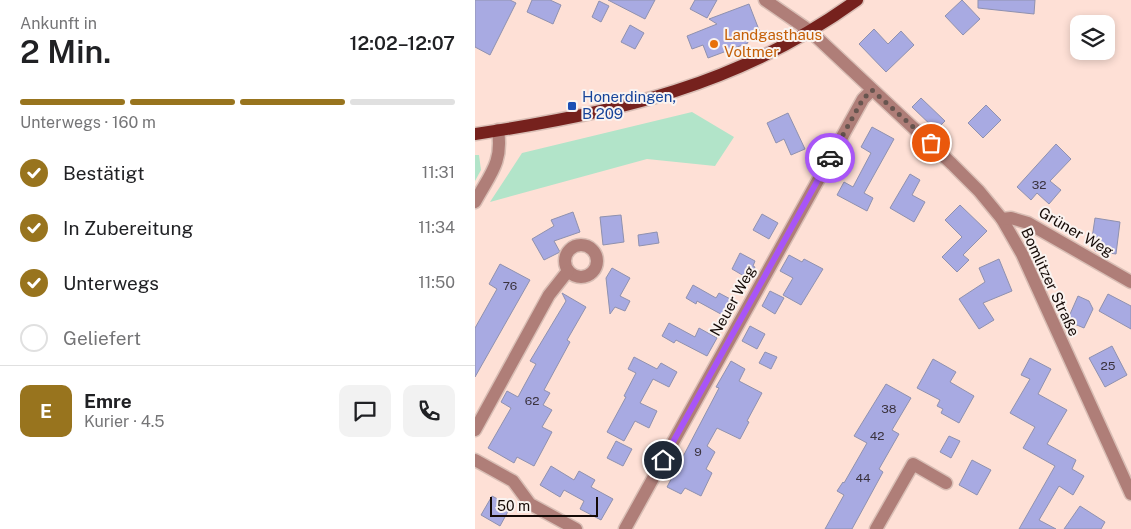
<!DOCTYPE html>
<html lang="de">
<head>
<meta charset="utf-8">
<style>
	body { margin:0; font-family:"Public Sans",sans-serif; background:#f2f2f2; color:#202124; height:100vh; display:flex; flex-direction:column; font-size:19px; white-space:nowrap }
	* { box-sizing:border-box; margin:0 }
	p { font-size:16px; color:#757577 }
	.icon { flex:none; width:28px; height:28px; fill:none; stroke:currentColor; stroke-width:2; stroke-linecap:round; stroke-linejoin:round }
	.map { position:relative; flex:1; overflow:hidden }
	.sheet { display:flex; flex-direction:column; background:#fff; width:475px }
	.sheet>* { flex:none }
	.tools { position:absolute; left:595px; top:15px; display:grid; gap:10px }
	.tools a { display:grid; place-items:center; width:45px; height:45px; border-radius:10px; background:#fff; box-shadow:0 2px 8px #0003; font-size:25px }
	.scale { position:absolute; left:15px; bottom:12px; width:108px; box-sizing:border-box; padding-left:5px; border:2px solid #150a06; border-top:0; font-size:14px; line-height:18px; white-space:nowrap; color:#150a06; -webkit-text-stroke:4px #faf3f0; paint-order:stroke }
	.pin { position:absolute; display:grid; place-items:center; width:42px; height:42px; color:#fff; margin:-21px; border:2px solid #fff; border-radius:50%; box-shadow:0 1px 5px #0007 }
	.courier { position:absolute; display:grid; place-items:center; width:50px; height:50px; margin:-25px; border:4px solid #a855f7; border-radius:50%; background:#fff; color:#222; box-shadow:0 1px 6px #0007 }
	.overview em { font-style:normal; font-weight:600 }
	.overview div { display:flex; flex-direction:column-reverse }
	.overview { display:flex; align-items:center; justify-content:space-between; height:85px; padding:0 20px }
	h1 { font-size:32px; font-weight:600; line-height:38px }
	.bar { display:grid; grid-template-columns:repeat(4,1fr); gap:8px 5px; align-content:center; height:60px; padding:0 20px }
	.bar i { height:6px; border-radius:4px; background:#e0e0e0 }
	.bar .selected { background:#98741e }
	.bar p { grid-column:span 4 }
	.line { display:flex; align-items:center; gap:12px; padding:0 20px; border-top:1px solid #e0e0e0 }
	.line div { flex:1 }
	.round { display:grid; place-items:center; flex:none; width:52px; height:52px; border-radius:10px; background:#f2f2f2 }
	ol { padding:0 20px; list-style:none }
	li { display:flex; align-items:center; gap:15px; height:55px }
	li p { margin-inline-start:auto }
	li .icon { padding:5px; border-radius:50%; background:#98741e; color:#fff; stroke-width:4 }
	li:last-child { color:#757577 }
	li i { width:28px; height:28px; border:2px solid #e0e0e0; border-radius:50% }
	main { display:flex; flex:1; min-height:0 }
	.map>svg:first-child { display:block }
	.green { fill:#b2e4c9 }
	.building { fill:#a8aae2; stroke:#8f91af }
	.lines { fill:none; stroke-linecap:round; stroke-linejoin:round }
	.minor-casing { stroke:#d9beb5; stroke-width:15 }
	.major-casing { stroke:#d9beb5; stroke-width:15 }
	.minor { stroke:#af7e78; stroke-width:12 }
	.major { stroke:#76211d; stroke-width:12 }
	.done { stroke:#67554f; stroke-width:5; stroke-dasharray:0 9 }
	.route { stroke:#a855f7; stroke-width:6 }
	.food-dot { fill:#e8710a; stroke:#faf3f0; stroke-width:2 }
	.transit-dot { fill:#1a4fb4; stroke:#faf3f0; stroke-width:2 }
	.labels { text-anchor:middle; stroke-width:4; stroke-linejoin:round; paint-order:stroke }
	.number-label { font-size:12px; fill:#3a323d }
	.food-label { font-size:15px; fill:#c56008; stroke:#faf3f0; text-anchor:start }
	.transit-label { font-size:15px; fill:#164399; stroke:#faf3f0; text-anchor:start }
	.street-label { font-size:15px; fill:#150a06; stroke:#faf3f0 }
</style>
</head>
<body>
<main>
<section class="sheet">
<div class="overview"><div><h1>2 Min.</h1><p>Ankunft in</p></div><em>12:02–12:07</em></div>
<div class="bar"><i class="selected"></i><i class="selected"></i><i class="selected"></i><i></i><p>Unterwegs · 160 m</p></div>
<ol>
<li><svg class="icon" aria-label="check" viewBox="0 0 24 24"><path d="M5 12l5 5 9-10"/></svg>Bestätigt<p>11:31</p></li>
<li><svg class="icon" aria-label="check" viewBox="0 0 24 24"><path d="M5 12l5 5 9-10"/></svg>In Zubereitung<p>11:34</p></li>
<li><svg class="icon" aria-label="check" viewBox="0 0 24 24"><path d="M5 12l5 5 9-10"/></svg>Unterwegs<p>11:50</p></li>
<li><i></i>Geliefert</li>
</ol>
<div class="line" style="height:90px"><b class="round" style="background:#98741e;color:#fff">E</b><div><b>Emre</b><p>Kurier · 4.5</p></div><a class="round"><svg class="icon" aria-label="chat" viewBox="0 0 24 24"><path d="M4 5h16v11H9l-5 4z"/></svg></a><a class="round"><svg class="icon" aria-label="phone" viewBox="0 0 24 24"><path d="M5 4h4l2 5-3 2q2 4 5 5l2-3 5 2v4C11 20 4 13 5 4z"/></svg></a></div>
</section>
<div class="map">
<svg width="656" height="529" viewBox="0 0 656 529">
	<rect width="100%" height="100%" fill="#fee0d6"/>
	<g class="green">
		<path d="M217,112L259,137L240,166L172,159L15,202L47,153Z"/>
		<path d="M0,155H4L6,170L0,181Z"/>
	</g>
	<g class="building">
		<path d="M0,0H35L41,3L15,55L0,47Z"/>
		<path d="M57,0H75L86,5L78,24L52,12Z"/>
		<path d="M133,0H180L170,19Z"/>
		<path d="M220,0H242L232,18L215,9Z"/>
		<path d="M487,0L505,19L488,35L470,16Z"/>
		<path d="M503,0H560L559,14L503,8Z"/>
		<path d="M124,1L134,6L126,22L117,17Z"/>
		<path d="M274,4L286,35L272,40L273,43L233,58L228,45L217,49L212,36L242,24L234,19Z"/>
		<path d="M155,25L169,33L160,49L146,42Z"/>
		<path d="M399,29L413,44L426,31L439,45L411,72L384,44Z"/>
		<path d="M446,98L470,121L461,130L437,107Z"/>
		<path d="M511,105L526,120L508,138L493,123Z"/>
		<path d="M313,113L330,149L316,155L309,139L301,143L292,123Z"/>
		<path d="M397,127L419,139L389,193L398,198L392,211L362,195L369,182L378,187L396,153L386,147Z"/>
		<path d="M581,144L596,159L575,181L586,190L574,204L562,193L556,200L542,187Z"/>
		<path d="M435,174L445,180L437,195L450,202L439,222L415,208Z"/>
		<path d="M485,205L512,231L488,255L494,260L482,272L467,257L487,237L470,220Z"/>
		<path d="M98,212L105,232L79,241L85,252L69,260L57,239L79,226L76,220Z"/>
		<path d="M287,214L303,223L294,239L278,230Z"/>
		<path d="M146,215L149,242L128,245L125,217Z"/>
		<path d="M620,218L645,222L641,254L620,251L621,245H616Z"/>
		<path d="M182,232L184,243L164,246L163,235Z"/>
		<path d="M265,253L280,261L278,266L280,267L274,279L257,269Z"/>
		<path d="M314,255L327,262L329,259L348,269L326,305L308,295L318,278L305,271Z"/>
		<path d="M524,259L537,291L508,303L519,320L504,329L484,299L510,282L504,268Z"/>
		<path d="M25,264L55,280L0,377V328L22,289L14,284Z"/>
		<path d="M137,268L155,278L145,296L155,301L150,311L140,307L135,314L131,278Z"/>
		<path d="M218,285L241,298L244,293L259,301L256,306L259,308L253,318L222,301L221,304L211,298Z"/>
		<path d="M295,291L309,298L300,314L287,306Z"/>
		<path d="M87,293L111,307L92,340L95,342L69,390L75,393L68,405L77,410L67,427L77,432L59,466L42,457L39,463L13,448L36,408L26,402L32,391L43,397L50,384L61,364L55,361L91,301Z"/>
		<path d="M633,294L656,306V329L624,311Z"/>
		<path d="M603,296L614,301L618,309L609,328L592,321Z"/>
		<path d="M194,323L220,337L224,328L242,338L232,356L201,340L199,343L187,336Z"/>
		<path d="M275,326L290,334L282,349L267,341Z"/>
		<path d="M637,346L652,375L630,387L614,358Z"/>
		<path d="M290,352L302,357L296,369L284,363Z"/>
		<path d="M159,357L182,369L186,363L202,372L194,387L178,379L165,403L182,411L174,428L160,421L149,441L132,432L151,397L149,396L161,373L153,369Z"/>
		<path d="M555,358L576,369L563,394L592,410L572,444L601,460L597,469L609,476L598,495L584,486L564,520L581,529H544L580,466L548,448L560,427L535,413L555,379L546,375Z"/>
		<path d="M458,359L481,372L475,382L499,396L484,423L466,413L468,409L462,406L465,400L442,388Z"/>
		<path d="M256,361L270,369L264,381L287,393L272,421L274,422L265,439L242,428L232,446L240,452L231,469L237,473L226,496L210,488L206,494L192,487L244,388L241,387Z"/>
		<path d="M411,384L436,398L417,430L424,434L404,469L408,472L377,529H350L369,495L362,491L368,482L369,483L392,443L379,436Z"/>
		<path d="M474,436L485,441L476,458L465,452Z"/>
		<path d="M141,441L157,449L148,466L132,458Z"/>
		<path d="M497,460L516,470L502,495L484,485Z"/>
		<path d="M76,466L99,480L104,471L120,480L116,487L138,499L126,520L105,509L109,501L89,490L85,497L65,485Z"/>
		<path d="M17,496L36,506L25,526L6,515Z"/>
		<path d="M605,506L630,522L626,529H589Z"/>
	</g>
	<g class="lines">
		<g class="minor-casing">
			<g id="minor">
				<path d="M290,0L335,31L477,164L504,191L527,219L547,254L656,494"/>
				<path d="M0,202C15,174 28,163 23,130"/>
				<path d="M527,219L536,218L553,223L656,282"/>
				<circle cx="106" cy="261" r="16"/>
				<path d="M0,430L74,295L93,271"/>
				<path d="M0,460L38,481L55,504L101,529"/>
				<path d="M150,529L388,99L397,90"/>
				<path d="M401,529L438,464L471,483"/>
			</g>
		</g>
		<g class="major-casing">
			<path id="major" d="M0,134C141,113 265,85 382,0"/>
		</g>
		<use href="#minor" class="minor"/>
		<use href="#major" class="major"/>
	</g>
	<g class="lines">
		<path class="done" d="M355,158L388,99L397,90L456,143"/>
		<path class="route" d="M188,460L355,158"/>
	</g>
	<circle class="food-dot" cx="239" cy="44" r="5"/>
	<rect class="transit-dot" x="92" y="101" width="10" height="10" rx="2.5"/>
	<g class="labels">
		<g class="number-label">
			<text x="564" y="189">32</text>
			<text x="35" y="290">76</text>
			<text x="633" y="370">25</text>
			<text x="57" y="405">62</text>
			<text x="414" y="413">38</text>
			<text x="402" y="440">42</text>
			<text x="223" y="456">9</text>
			<text x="388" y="482">44</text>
		</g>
		<g class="food-label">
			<text x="249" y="40">Landgasthaus<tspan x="249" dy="17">Voltmer</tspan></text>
		</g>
		<g class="transit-label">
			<text x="107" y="102">Honerdingen,<tspan x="107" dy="17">B 209</tspan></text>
		</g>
		<g class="street-label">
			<text transform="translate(601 232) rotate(30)" y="5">Grüner Weg</text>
			<text transform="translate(575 282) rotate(65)" y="5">Bomlitzer Straße</text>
			<text transform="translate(258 301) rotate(-61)" y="5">Neuer Weg</text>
		</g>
	</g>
</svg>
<div class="tools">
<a><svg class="icon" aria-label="layers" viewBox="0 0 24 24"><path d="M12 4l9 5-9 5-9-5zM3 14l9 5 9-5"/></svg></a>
</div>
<div class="scale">50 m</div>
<div class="pin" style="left:456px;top:143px;background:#ea580c"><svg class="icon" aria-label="bag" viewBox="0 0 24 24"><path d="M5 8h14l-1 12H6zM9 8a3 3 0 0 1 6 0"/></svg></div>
<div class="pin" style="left:188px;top:460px;background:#1f2937"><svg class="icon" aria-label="home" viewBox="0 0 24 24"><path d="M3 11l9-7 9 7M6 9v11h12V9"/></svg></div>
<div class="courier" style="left:355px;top:158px"><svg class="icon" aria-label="car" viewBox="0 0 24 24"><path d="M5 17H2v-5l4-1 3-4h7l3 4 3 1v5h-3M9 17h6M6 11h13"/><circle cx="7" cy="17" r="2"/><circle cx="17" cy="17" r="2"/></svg></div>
</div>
</main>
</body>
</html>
